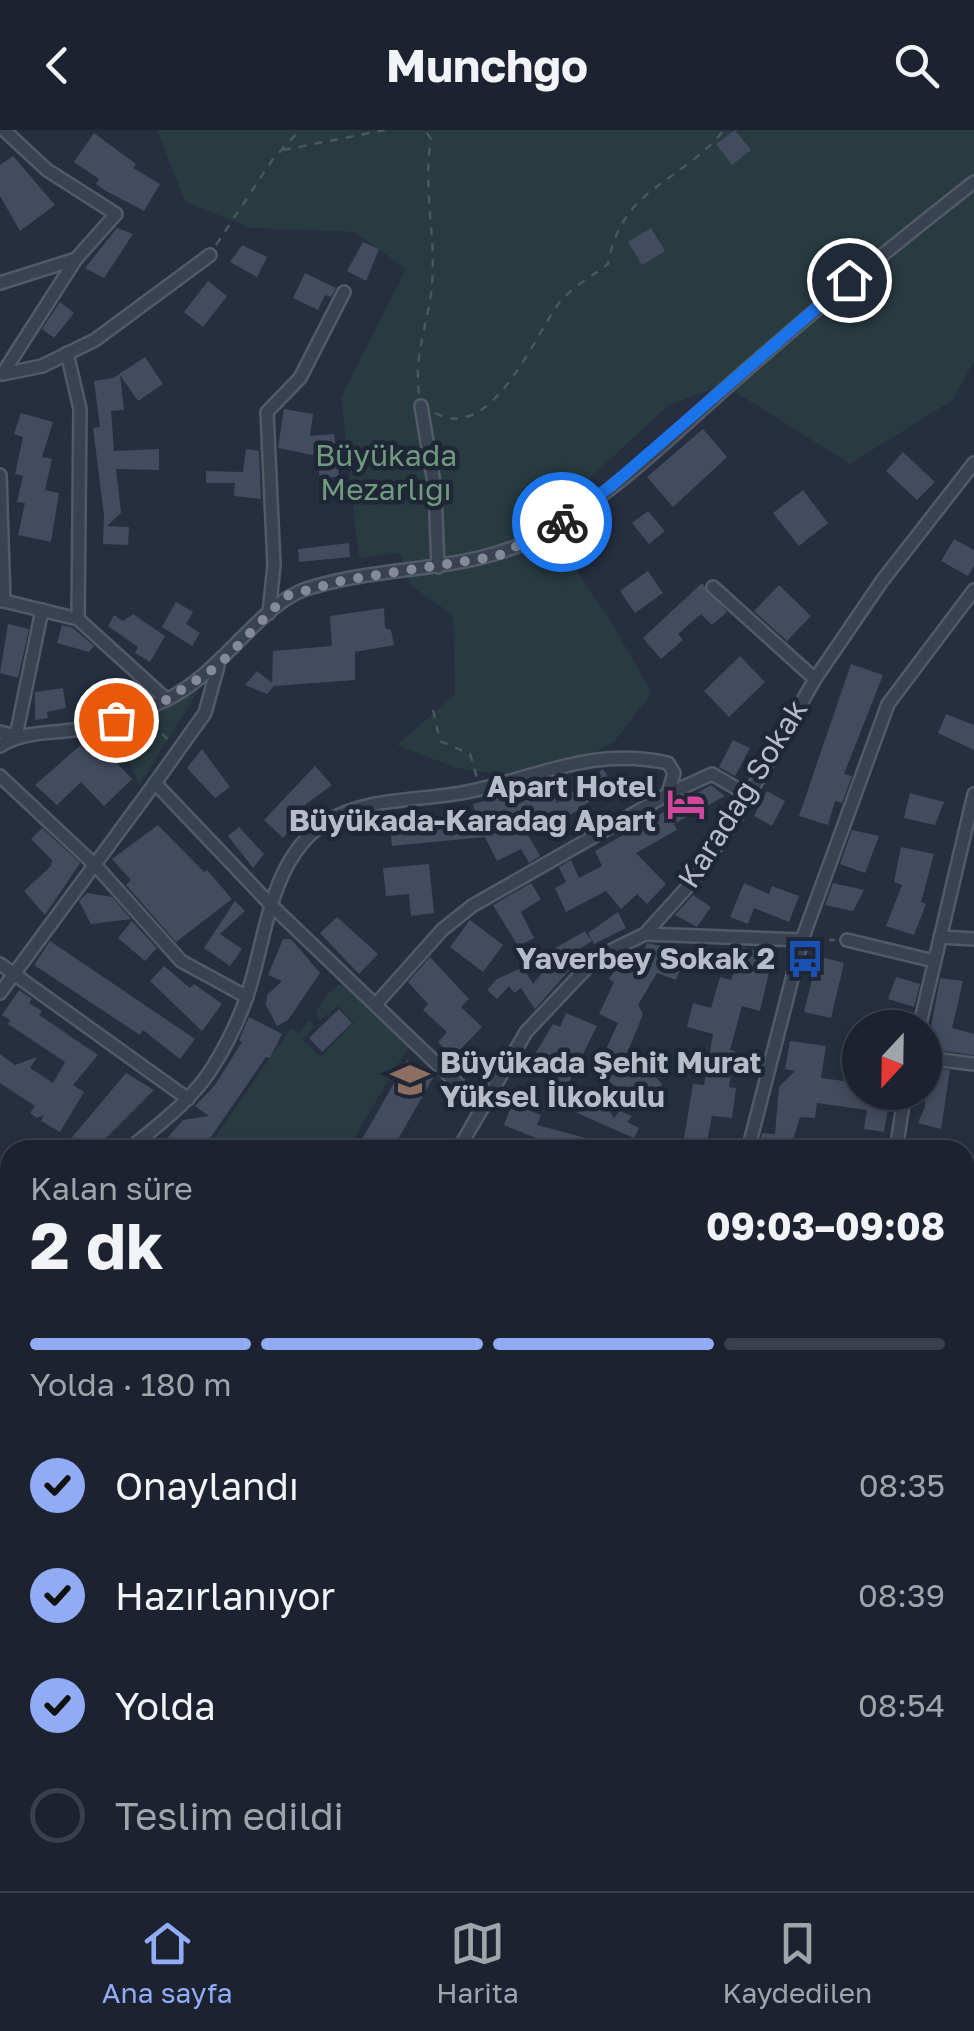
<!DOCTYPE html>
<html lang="tr">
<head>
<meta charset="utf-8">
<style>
	body { margin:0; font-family:"Golos Text",sans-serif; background:#252a38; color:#f1f3f6; height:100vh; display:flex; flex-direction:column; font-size:38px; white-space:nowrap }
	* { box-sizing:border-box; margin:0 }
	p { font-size:32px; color:#a0a4ab }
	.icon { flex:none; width:55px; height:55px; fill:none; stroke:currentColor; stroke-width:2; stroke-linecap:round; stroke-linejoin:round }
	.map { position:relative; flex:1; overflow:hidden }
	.panel { position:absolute; left:0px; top:1010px; width:975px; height:752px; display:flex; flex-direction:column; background:#1c2230; border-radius:30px 30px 0 0; box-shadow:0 5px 15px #0003,0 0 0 2px #3a3f4c }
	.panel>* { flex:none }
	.needle { width:65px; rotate:202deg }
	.buttons { position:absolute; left:842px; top:880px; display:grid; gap:20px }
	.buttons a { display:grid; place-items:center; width:100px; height:100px; border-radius:50%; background:#1c2230; box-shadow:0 5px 15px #0003,0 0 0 2px #3a3f4c; font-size:50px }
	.pin { position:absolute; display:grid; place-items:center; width:85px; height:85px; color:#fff; margin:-42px; border:5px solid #fff; border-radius:50%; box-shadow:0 2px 10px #0007 }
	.courier { position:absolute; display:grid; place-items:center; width:100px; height:100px; margin:-50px; border:8px solid #1a73e8; border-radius:50%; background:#fff; color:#222; box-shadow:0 2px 12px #0007 }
	.overview em { font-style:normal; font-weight:700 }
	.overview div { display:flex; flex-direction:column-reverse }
	.overview { display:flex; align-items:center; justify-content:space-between; height:170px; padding:0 30px }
	h1 { font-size:65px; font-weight:700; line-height:75px }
	.bar { display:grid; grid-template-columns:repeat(4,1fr); gap:15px 10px; align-content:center; height:120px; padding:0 30px }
	.bar i { height:12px; border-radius:8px; background:#3a3f4c }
	.bar .current { background:#91acf5 }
	.bar p { grid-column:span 4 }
	ol { padding:0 30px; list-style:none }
	li { display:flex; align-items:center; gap:30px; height:110px }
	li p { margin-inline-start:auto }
	li .icon { padding:10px; border-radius:50%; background:#91acf5; color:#111; stroke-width:4 }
	li:last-child { color:#a0a4ab }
	li i { width:55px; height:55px; border:5px solid #3a3f4c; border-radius:50% }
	header { display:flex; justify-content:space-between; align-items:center; height:130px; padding:0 30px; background:#1c2230; font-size:45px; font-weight:700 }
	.menu { display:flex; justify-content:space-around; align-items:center; height:140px; border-top:2px solid #3a3f4c; background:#1c2230; font-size:28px; color:#a0a4ab }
	.menu a { display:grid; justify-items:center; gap:5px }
	.menu .current { color:#91acf5 }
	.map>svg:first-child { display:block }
	.green { fill:#283b41 }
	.building { fill:#434c5f }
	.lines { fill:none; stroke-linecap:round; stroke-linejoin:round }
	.minor-casing { stroke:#525967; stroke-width:16 }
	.tertiary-casing { stroke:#525967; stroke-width:20 }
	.path { stroke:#47585e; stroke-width:2.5; stroke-dasharray:8 8; stroke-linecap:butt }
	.minor { stroke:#3a4150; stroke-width:11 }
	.tertiary { stroke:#3a4150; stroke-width:15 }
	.done { stroke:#848a9a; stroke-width:10; stroke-dasharray:0 18 }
	.route { stroke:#1a73e8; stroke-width:12 }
	.labels { text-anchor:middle; stroke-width:9; stroke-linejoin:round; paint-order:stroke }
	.park-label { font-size:30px; fill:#6f9a7e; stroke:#1f2635 }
	.poi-label { font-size:30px; font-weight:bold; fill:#b7bcca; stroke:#1f2635; text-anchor:end }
	.street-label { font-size:30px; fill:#b7bcca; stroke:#1f2635 }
</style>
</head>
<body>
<header><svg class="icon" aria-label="back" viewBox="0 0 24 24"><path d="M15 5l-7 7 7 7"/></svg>Munchgo<svg class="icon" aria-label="search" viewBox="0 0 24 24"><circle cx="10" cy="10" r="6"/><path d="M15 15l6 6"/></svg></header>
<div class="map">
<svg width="974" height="1761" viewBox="0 0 974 1761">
	<rect width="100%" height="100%" fill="#262e40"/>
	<g class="green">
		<path d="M157,0H974V231L953,270L850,334L724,255L669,275L592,346L555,409L612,493L652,563L614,612L542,651L456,638L397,615L455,564L453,485L410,455L400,423L359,428L341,267L406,139L354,102L251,98L185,72Z"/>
		<path d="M199,560L139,655L116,602Z"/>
		<path d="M343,852L410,914L347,1020H206L291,898L299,904L309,890L314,896L302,910L321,927L354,893L338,876L320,890L315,883L327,864Z"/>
	</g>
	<g class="building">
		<path d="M735,0L751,20L732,35L716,14Z"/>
		<path d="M94,3L136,34L133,38L160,54L144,81L106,61L96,54L99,49L74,32Z"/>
		<path d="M13,26L55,75L20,101L0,66V35Z"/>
		<path d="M117,98L133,104L104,148L85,138Z"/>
		<path d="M651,98L665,121L642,135L628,112Z"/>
		<path d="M363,112L379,119L366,151L347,141Z"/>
		<path d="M242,115L267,127L257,147L230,132Z"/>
		<path d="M305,143L336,158L331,167L325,165L318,180L293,168Z"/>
		<path d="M208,151L227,166L203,197L184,182Z"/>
		<path d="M60,172L74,183L54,208L42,199Z"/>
		<path d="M145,227L163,254L138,271L120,245L124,280L111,281L114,321L159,319V340L116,339L121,383L107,396L129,397L128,415L103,414L104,385L93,298L100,297L94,251L113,248Z"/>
		<path d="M284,279L313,284L310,306L334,304L339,346L320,349L317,326L278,318Z"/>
		<path d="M21,283L53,292L42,327L52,329L45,360L59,363L51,412L18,405L25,373L17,372L23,346L15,344L23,307L14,304Z"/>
		<path d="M703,299L727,327L673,377L647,347Z"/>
		<path d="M246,319L259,321L261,369L234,366L235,353H206V341L243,342Z"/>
		<path d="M903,322L935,352L917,370L886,341Z"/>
		<path d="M803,360L828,393L799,416L773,383Z"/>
		<path d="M648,381L665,401L649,414L632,393Z"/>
		<path d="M954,409L974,420V436L968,446L941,431Z"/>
		<path d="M349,413L350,427L299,432L298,419Z"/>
		<path d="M648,441L663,463L635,483L620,461Z"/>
		<path d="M702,453L727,482L712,495L701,484L678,504L683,510L661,529L643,508Z"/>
		<path d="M779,455L811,486L787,511L754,481Z"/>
		<path d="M176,472L193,482L186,494L200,503L192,516L162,497Z"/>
		<path d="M384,478L385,498L391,500L394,515L355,522V550L274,556L267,564L245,555L257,541L272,553L273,521L332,516L330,486Z"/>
		<path d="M133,484L165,506L150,532L135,523L138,517L108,496L114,485L123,491Z"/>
		<path d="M8,494L29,499L18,548L0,543Z"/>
		<path d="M62,495L73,498L94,516L89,522L57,513Z"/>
		<path d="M740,526L765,552L729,587L704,561Z"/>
		<path d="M851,534L883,545L844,644L852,646L842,673L835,671L828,695L799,686Z"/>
		<path d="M63,558L66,578L47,582L48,588L35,590V562Z"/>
		<path d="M946,584L974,595V620L938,603Z"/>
		<path d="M91,606L132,649L104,676L81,652L57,675L35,655Z"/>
		<path d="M733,610L750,618L735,646L719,637Z"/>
		<path d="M202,619L230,657L215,668L187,638Z"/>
		<path d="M315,636L332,655L298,680L304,686L283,708L264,690Z"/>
		<path d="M603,639L613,654L575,682L528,705L540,726L529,733L521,719L497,731L485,707L392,716L389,690L476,686L473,674L509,665L512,677L550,659L557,673Z"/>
		<path d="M711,655L725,666L674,694L677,700L636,723L666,754L647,774L637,764L621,779L606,761L566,782L555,758L566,752L559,737L571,730L579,748L602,736L595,721Z"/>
		<path d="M767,661L785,671L772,696L754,686Z"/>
		<path d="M910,663L944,672L935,695L904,688Z"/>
		<path d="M158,695L204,742L207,740L232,769L176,812L126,755L131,750L112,729Z"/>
		<path d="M239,697L264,724L253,738L228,706Z"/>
		<path d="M42,698L80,733L45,785L24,761L51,736L52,730L31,709Z"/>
		<path d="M852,700L879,706L865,743L840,734Z"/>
		<path d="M901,717L934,724L921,772L926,774L914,805L886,796L902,755L894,752Z"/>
		<path d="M429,734L434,783L411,786L409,764L386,766L383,738Z"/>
		<path d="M531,753L541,769L521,782L534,808L518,816L493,775Z"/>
		<path d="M744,753L769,764L772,756L799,766L789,792L754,778L748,794L730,787Z"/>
		<path d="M833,753L864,760L853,781L825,775Z"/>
		<path d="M87,763L112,767L131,789L91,794L79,771Z"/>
		<path d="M693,765L711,777L697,797L675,785Z"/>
		<path d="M235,771L245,781L220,804L242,819L230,836L204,818Z"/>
		<path d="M618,782L626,798L594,814L588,803Z"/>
		<path d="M337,787L378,824L359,844L320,803Z"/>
		<path d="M470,790L503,815L483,842L450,817Z"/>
		<path d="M132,791L157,818L145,831L118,808Z"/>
		<path d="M585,801L592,811L564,829L573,836L535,879L521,858L514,863L509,856L497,869L487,860L497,849L523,837L533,854L549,835L543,825Z"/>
		<path d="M283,809H291L320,843L288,890L277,896L266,875L267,865L282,851L268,845Z"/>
		<path d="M50,811L195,909L180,929L143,900L140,905L34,835Z"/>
		<path d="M647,813L687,822L676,850L657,843L638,875L643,884L626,926L648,938L662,954L654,974L594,946L618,893L599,884L614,852L609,849L620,831L637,841Z"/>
		<path d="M742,817L773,825L760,881L742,876L730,920L735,921L729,957L736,958L732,988L712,986L707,1012L684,1008L693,954L704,955L713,904L687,897L693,873L711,878L720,847L731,850Z"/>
		<path d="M818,826L844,833L831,888L804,882Z"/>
		<path d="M430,827L469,869L461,877L482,897L453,927L438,912L447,902L423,880L428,874L408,852Z"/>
		<path d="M164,836L190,858L194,854L222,874L202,901L150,851Z"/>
		<path d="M896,847L920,854L914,877L888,869Z"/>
		<path d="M940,848L963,851L952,898L974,904V925L927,919Z"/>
		<path d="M19,860L32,869L29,873L42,881L39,885L98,925L73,955L84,962L60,1002L41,991L44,985L37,988L30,983L35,976L0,953V924L15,935L37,927L30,938L53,953L65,932L8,894L10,890L2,885Z"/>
		<path d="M339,879L352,893L322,922L309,908Z"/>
		<path d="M566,883L597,896L567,956L528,936L553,894L560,897Z"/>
		<path d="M249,887L282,904L270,928L266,927L202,1020H157L183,990L209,986L195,976L215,955L242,912L239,910Z"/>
		<path d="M790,911L826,916L821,948L859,953L858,962H891L884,1002L864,999L867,980L817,973L815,988L800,987L790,1020H758L762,1003L775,1004L779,957L795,941L785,939Z"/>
		<path d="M407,930L434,946L392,1020H356Z"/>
		<path d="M926,938L950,940L941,999L918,993L925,977Z"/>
		<path d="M126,943L154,960L94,1020H82L69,1011Z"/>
		<path d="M585,966L605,974L614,988L620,981L632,986L627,992L639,998L634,1008L577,983Z"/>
		<path d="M512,974L541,985L537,995L586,1008L581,1020H540L543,1011L504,995Z"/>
	</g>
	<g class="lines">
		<g class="minor-casing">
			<g id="minor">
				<path d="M0,153L76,129"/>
				<path d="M67,223L80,279L78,489"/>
				<path d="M3,243L76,129L116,84L47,40L4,0"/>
				<path d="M3,244L42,236L95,210L210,125"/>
				<path d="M421,276L435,359L438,437"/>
				<path d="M0,345L4,471"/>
				<path d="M713,457L815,549"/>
				<path d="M0,470L78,489L166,569"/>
				<path d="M269,483L274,435L267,282L300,248L344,162"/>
				<path d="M0,602L16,606L42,480"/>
				<path d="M0,616C25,600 52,604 80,599C109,594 139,582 166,570C222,543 259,475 306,459C387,433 472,445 547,402C616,362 676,302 735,250C813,181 892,116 974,52"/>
				<path d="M0,646L97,737L181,831L247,867"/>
				<path d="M155,653L205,583L218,536"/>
				<path d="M645,804L802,810"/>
				<path d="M940,807L974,809"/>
				<path d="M847,810L934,831"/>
				<path d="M0,834L188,969"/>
				<path d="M0,863L155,653L271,775L483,978"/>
				<path d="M376,874L442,800L472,776L668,664L712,644L748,665"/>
				<path d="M919,898L974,664"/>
				<path d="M925,928L974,934"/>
				<path d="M128,1020C159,994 193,970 214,935C227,914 239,889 247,866C267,807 269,727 328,691C371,665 428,672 476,660C545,644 596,617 668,633L674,643L668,664"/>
				<path d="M458,1020L526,902L596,828L645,804L691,753L737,686L815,549L882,451L974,333"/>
				<path d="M748,1020L802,810L888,574L974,460"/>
				<path d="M896,1020L905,962"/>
				<path d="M0,1073L10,1071"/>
				<path d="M0,1082L10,1086"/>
				<path d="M974,1109L968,1139L974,1141"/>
				<path d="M0,1253L10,1258"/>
				<path d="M0,1348L10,1350"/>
				<path d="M965,1444L974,1446"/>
				<path d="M0,1625L10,1619"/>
				<path d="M0,1679L10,1674"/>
				<path d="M182,1752L190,1761"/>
				<path d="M679,1752L680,1761"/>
				<path d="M836,1752V1761"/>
				<path d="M22,1761L30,1752"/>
				<path d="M140,1761L148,1752"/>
			</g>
		</g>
		<g class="tertiary-casing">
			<g id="tertiary">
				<path d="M965,1581L974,1583"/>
				<path d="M448,1752V1761"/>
				<path d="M236,1761L245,1752"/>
			</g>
		</g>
		<g class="path">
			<path d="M283,20L385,0"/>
			<path d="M216,115L273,29L300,0"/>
			<path d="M419,264C414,227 426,199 431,164C438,111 422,61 431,9L425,0"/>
			<path d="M435,283C492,314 534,206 559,173C571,158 592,146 608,134C622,56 678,56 724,0"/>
			<path d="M433,580L440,611L470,624L477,648"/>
			<path d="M151,592L170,612"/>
			<path d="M813,810H835"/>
		</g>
		<use href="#minor" class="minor"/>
		<use href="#tertiary" class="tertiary"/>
	</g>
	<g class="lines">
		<path class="done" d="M116,590L166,570L218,536L286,466L345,450L498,426L562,392"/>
		<path class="route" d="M562,392L611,356L849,150"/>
	</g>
	<defs>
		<g id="hotel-bare" transform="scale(3)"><path d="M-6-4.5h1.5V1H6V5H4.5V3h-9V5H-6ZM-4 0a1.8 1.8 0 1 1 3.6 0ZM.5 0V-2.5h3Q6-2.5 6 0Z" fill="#d1479c" stroke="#1f2635" stroke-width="2.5" paint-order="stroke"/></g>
		<g id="bus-bare" transform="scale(3)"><path d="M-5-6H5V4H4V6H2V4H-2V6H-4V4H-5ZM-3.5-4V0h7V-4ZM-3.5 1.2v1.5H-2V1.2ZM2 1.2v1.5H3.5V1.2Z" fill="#1a4fb4" stroke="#1f2635" stroke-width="2.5" paint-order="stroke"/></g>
		<g id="school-bare" transform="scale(3)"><path d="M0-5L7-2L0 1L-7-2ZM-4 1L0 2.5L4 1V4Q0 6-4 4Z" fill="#8d6e63" stroke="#1f2635" stroke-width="2.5" paint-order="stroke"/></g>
	</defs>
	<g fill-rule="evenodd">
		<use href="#hotel-bare" x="686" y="674"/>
		<use href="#bus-bare" x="805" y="829"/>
		<use href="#school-bare" x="410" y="950"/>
	</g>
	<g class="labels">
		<g class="park-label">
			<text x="386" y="336">Büyükada<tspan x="386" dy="34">Mezarlığı</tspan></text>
		</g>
		<g class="poi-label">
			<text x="656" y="667">Apart Hotel<tspan x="656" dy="34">Büyükada-Karadağ Apart</tspan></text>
			<text x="775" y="839">Yaverbey Sokak 2</text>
			<text x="440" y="943" text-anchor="start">Büyükada Şehit Murat<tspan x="440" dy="34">Yüksel İlkokulu</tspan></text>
		</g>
		<g class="street-label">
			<text transform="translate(743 664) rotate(-58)" y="10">Karadağ Sokak</text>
		</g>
	</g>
</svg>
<div class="buttons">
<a><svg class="needle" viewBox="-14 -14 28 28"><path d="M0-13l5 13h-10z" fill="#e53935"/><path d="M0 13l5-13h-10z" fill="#a0a4ab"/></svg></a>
</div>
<div class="pin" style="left:116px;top:590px;background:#ea580c"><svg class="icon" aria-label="bag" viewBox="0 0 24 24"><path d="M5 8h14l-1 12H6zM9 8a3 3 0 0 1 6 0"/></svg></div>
<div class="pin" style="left:849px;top:150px;background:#1f2937"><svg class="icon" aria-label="home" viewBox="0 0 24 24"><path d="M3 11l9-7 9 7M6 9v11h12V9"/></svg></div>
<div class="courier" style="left:562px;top:392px"><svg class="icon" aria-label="bike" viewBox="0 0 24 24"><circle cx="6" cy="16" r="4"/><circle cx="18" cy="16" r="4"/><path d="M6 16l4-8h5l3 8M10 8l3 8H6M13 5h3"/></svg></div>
<section class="panel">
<div class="overview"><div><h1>2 dk</h1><p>Kalan süre</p></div><em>09:03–09:08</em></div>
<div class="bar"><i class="current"></i><i class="current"></i><i class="current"></i><i></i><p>Yolda · 180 m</p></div>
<ol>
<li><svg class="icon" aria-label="check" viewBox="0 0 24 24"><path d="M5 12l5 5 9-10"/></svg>Onaylandı<p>08:35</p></li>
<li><svg class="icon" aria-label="check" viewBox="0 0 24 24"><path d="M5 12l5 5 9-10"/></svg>Hazırlanıyor<p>08:39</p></li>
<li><svg class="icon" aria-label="check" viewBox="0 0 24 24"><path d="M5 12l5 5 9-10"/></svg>Yolda<p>08:54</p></li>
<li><i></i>Teslim edildi</li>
</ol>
</section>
</div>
<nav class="menu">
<a class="current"><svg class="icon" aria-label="home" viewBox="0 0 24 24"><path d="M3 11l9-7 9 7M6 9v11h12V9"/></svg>Ana sayfa</a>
<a><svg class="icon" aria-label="map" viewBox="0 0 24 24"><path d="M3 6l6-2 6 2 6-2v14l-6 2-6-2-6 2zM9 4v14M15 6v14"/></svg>Harita</a>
<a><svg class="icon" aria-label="saved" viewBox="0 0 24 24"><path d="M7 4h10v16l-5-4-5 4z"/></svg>Kaydedilen</a>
</nav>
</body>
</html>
